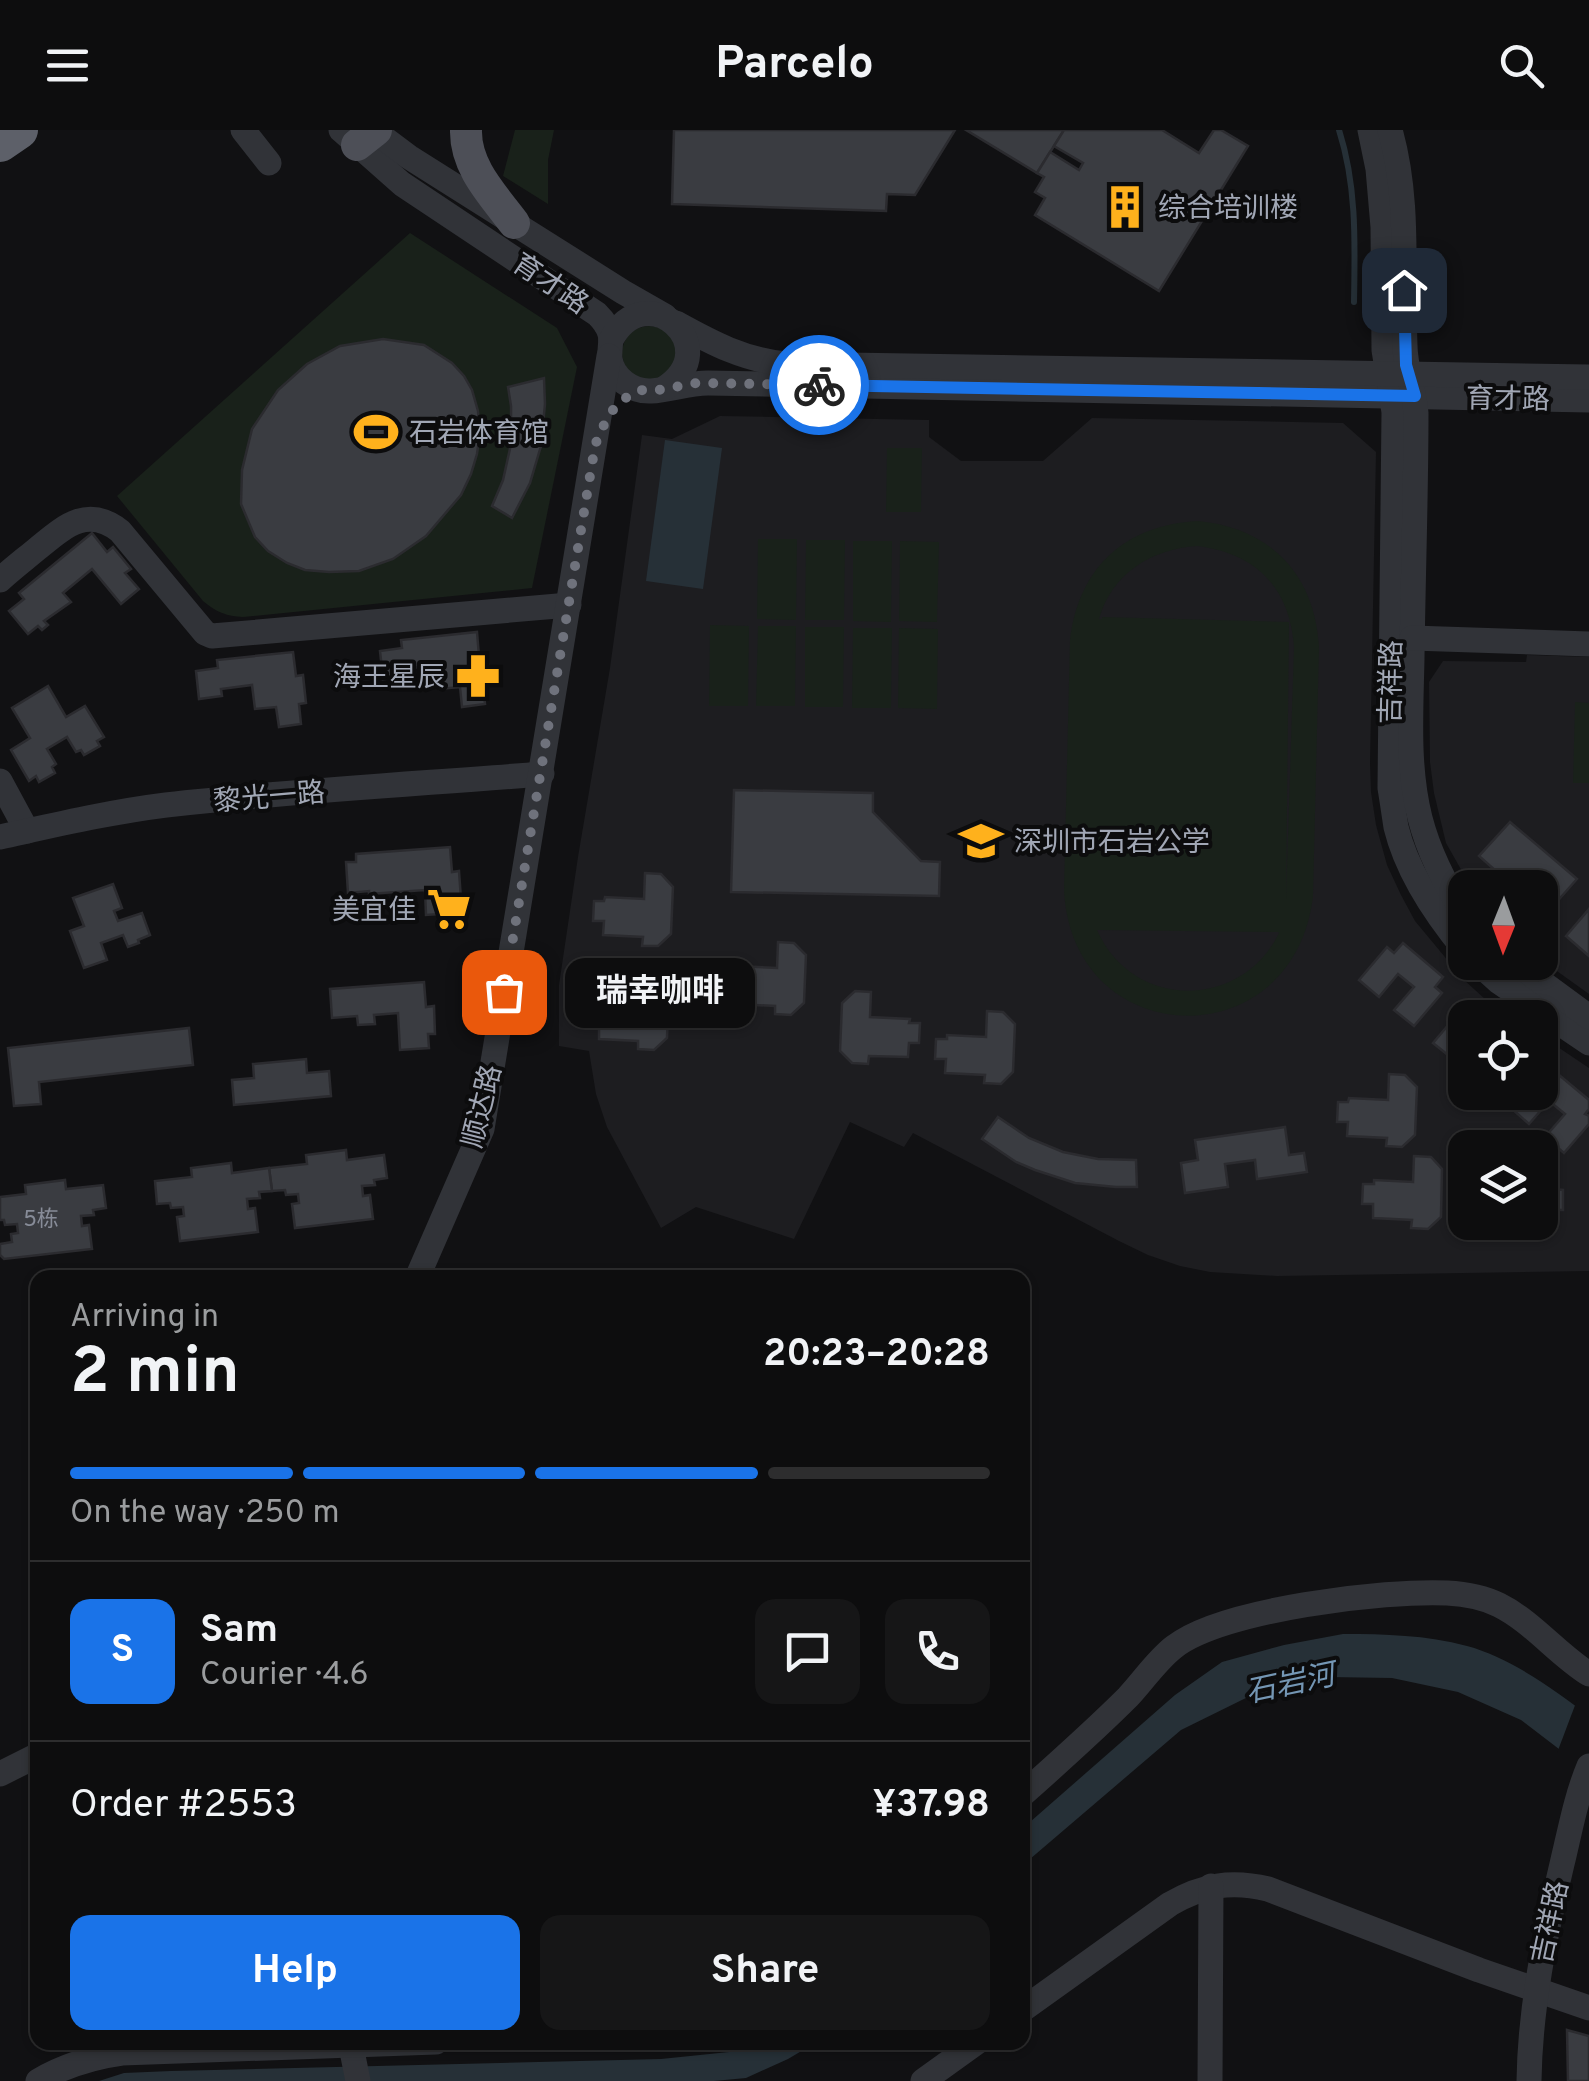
<!DOCTYPE html>
<html lang="en">
<head>
<meta charset="utf-8">
<style>
	body { margin:0; font-family:Overpass,"Noto Sans SC",sans-serif; background:#161617; color:#f1f3f6; height:100vh; display:flex; flex-direction:column; font-size:38px; white-space:nowrap }
	* { box-sizing:border-box; margin:0 }
	p { font-size:32px; color:#9a9c9e }
	.icon { flex:none; width:55px; height:55px; fill:none; stroke:currentColor; stroke-width:2; stroke-linecap:round; stroke-linejoin:round }
	.map { position:relative; flex:1; overflow:hidden }
	.panel { position:absolute; left:30px; top:1140px; width:1000px; height:780px; display:flex; flex-direction:column; background:#0d0d0e; border-radius:20px; box-shadow:0 2px 8px #0004,0 0 0 2px #2d2d2e }
	.panel>* { flex:none }
	.needle { width:65px; rotate:181deg }
	.controls { position:absolute; left:1448px; top:740px; display:grid; gap:20px }
	.controls a { display:grid; place-items:center; width:110px; height:110px; border-radius:20px; background:#0d0d0e; box-shadow:0 2px 8px #0004,0 0 0 2px #2d2d2e; font-size:50px }
	.pin { position:absolute; display:grid; place-items:center; width:85px; height:85px; color:#fff; margin:-42px; border-radius:20px; box-shadow:0 5px 15px #0006 }
	.courier { position:absolute; display:grid; place-items:center; width:100px; height:100px; margin:-50px; border:8px solid #1a73e8; border-radius:50%; background:#fff; color:#222; box-shadow:0 2px 12px #0007 }
	.bubble { position:absolute; height:70px; border-radius:20px; background:#0d0d0e; box-shadow:0 2px 8px #0004,0 0 0 2px #2d2d2e; font-size:32px; font-weight:700; line-height:70px; text-align:center }
	.head em { font-style:normal; font-weight:700 }
	.head div { display:flex; flex-direction:column-reverse }
	.head { display:flex; align-items:center; justify-content:space-between; height:170px; padding:0 40px }
	h1 { font-size:65px; font-weight:700; line-height:75px }
	.bar { display:grid; grid-template-columns:repeat(4,1fr); gap:15px 10px; align-content:center; height:120px; padding:0 40px }
	.bar i { height:12px; border-radius:8px; background:#2d2d2e }
	.bar .selected { background:#1a73e8 }
	.bar p { grid-column:span 4 }
	.line { display:flex; align-items:center; gap:25px; padding:0 40px; border-top:2px solid #2d2d2e }
	.line div { flex:1 }
	.round { display:grid; place-items:center; flex:none; width:105px; height:105px; border-radius:20px; background:#161617 }
	.primary-button { display:flex; gap:20px; margin-top:auto; padding:20px 40px }
	.primary-button a { flex:1; height:115px; border-radius:20px; background:#1a73e8; color:#fff; font-size:40px; font-weight:700; line-height:115px; text-align:center }
	.primary-button a+a { background:#161617; color:#f1f3f6 }
	header { display:flex; justify-content:space-between; align-items:center; height:130px; padding:0 40px; background:#0d0d0e; font-size:45px; font-weight:700 }
	.map>svg:first-child { display:block }
	.built { fill:#1d1d20; fill-rule:evenodd }
	.green { fill:#19211a; fill-rule:evenodd }
	.water { fill:#263037 }
	.pier { fill:#111113 }
	.lines { fill:none; stroke-linecap:round; stroke-linejoin:round }
	.stream { stroke:#263037; stroke-width:6 }
	.building { fill:#3a3c41; stroke:#2b2b2f; stroke-width:2.5 }
	.minor { stroke:#313338; stroke-width:25 }
	.major { stroke:#4d4f57; stroke-width:32 }
	.highway { stroke:#5d6069; stroke-width:38 }
	.done { stroke:#6f727c; stroke-width:10; stroke-dasharray:0 18 }
	.route { stroke:#1a73e8; stroke-width:12 }
	.labels { text-anchor:middle; stroke-width:8; stroke-linejoin:round; paint-order:stroke }
	.number-label { font-size:22px; fill:#878c98 }
	.poi-label { font-size:28px; fill:#a1a7b5; stroke:#0c0c0d; text-anchor:start }
	.street-label { font-size:28px; fill:#a1a7b5; stroke:#0c0c0d }
	.water-label { font-size:30px; font-style:italic; fill:#7496b4; stroke:#0c0c0d }
</style>
</head>
<body>
<header><svg class="icon" aria-label="menu" viewBox="0 0 24 24"><path d="M4 6h16M4 12h16M4 18h16"/></svg>Parcelo<svg class="icon" aria-label="search" viewBox="0 0 24 24"><circle cx="10" cy="10" r="6"/><path d="M15 15l6 6"/></svg></header>
<div class="map">
<svg width="1589" height="1951" viewBox="0 0 1589 1951">
	<rect width="100%" height="100%" fill="#111113"/>
	<g class="built">
		<path d="M720,286L929,290V307L961,331H1043L1092,288L1343,293L1376,322L1370,633L1371,662L1376,695L1387,735L1401,765L1415,791L1464,850L1485,869L1513,887L1465,888V962H1540V905L1589,938V1141L1277,1146L1210,1142L1180,1136L1148,1125L1119,1111L913,1003L904,1017L850,992L794,1109L696,1077L661,1098L607,997L596,964L589,921L559,916V855L578,727L610,538L642,305L672,309ZM1465,1018H1540V1092H1465Z"/>
		<path d="M1527,525L1589,527V864L1540,829V758L1471,757L1446,713L1434,663L1430,632L1429,552L1443,531L1526,532Z"/>
	</g>
	<g class="green">
		<path d="M515,0H554L548,30V74L503,46Z"/>
		<path d="M410,103L557,198L577,237L532,458L243,487C226,486 216,482 203,471L117,366Z"/>
		<circle cx="649" cy="223" r="27"/>
		<path d="M887,318H922L921,382H886Z"/>
		<path d="M1198,391C1270,398 1315,444 1319,517L1313,766C1294,930 1072,923 1064,760L1070,510C1079,437 1125,395 1198,391ZM1197,416C1256,423 1290,458 1294,517L1286,770L1289,492L1102,487V489H1099C1112,443 1152,419 1197,416ZM1097,800L1278,802L1279,803C1241,881 1132,880 1097,800Z"/>
		<path d="M758,409H797L796,490L757,489Z"/>
		<path d="M806,410H845L844,490H805Z"/>
		<path d="M853,411H892L891,492L853,491Z"/>
		<path d="M900,411L939,412L937,492L899,491Z"/>
		<path d="M710,495L749,496L748,576H709Z"/>
		<path d="M758,496H796L795,576H756Z"/>
		<path d="M805,497H844L843,577H805Z"/>
		<path d="M853,498H892L891,578H852Z"/>
		<path d="M899,498L938,499L937,579L898,578Z"/>
		<path d="M1575,572L1589,573V653H1573Z"/>
	</g>
	<g class="water">
		<path d="M665,310L722,318L703,459L646,451Z"/>
		<path d="M1343,1504C1385,1504 1426,1505 1467,1516C1509,1527 1555,1560 1589,1586V1642L1521,1590L1458,1562L1392,1548L1328,1547L1252,1565L1181,1600L1023,1735L1022,1699L1175,1565L1222,1532L1284,1515Z"/>
		<path d="M758,1913H815L788,1929L746,1948L714,1951H99L124,1943L171,1941L661,1929L729,1922Z"/>
	</g>
	<path class="pier" d="M1577,1570L1589,1579V1647L1557,1623Z"/>
	<g class="lines">
		<path class="stream" d="M1339,0C1357,56 1355,114 1354,172"/>
	</g>
	<g class="building">
		<path d="M674,0H955L915,65L887,64L886,81L672,74Z"/>
		<path d="M966,0H1064L1037,43Z"/>
		<path d="M1064,0H1162L1199,23L1214,0H1221L1248,16L1159,161L1035,85L1045,68L1035,62L1044,47L1037,43L1050,22L1079,40L1083,33L1054,16Z"/>
		<path d="M383,209L424,215L452,233L464,246L472,260L478,281L480,303L477,324L471,344L461,365L426,406L393,429L359,441L329,442L305,440L287,433L268,421L255,407L241,374L242,340L252,299L278,260L307,234L340,216Z"/>
		<path d="M544,248L545,274L541,316L530,353L512,388L492,376L503,350L511,314V276L508,257Z"/>
		<path d="M92,403L107,422L113,417L131,439L125,443L139,459L121,474L92,439L63,463L71,472L44,491L48,495L42,500L38,496L28,504L9,481L24,469L19,463Z"/>
		<path d="M477,502L479,526L487,525L490,553L483,554L485,574L462,577L460,557L439,559L436,535L405,539L406,546L383,549L380,521L402,518L401,510Z"/>
		<path d="M293,522L296,546L303,545L306,573L299,574L301,594L279,597L276,577L255,579L252,555L221,559L222,566L199,569L196,541L218,538L217,530Z"/>
		<path d="M48,556L66,587L85,576L104,607L97,611L100,616L84,625L81,620L76,622L67,607L47,619L56,634L52,637L55,643L39,652L36,646L29,651L11,620L30,608L12,578Z"/>
		<path d="M734,660L873,663V682L921,731L940,732L939,766L731,762Z"/>
		<path d="M1510,692L1577,749L1546,784L1540,779V758H1515L1479,726Z"/>
		<path d="M450,717L452,742L459,741L461,769L454,770L455,783L426,785L425,760L369,764V761L348,763L346,732H356V724Z"/>
		<path d="M645,743L661,744L673,757L671,804L658,816H642L643,807L603,805L604,791H593L594,771H604L605,767L644,769Z"/>
		<path d="M113,754L122,778L114,781L118,791L142,783L150,805L138,810L139,813L128,817L123,805L101,813L107,830L84,838L70,801L84,796L73,768Z"/>
		<path d="M1589,779V826L1566,806Z"/>
		<path d="M778,812L794,813L806,825L804,873L791,885L775,884V876L736,874V860H726L727,840H737V836L777,838Z"/>
		<path d="M1403,813L1443,847L1435,857L1442,863L1414,896L1394,880L1414,857L1398,844L1379,867L1359,850L1387,817L1394,823Z"/>
		<path d="M640,847H657L669,860L667,908L654,920L638,919V911L599,909V895H588L589,874L600,875V871L639,872Z"/>
		<path d="M424,852L426,877L434,876L435,904H428L429,918L400,920L398,883L374,885L375,894L358,895L357,886L332,888L330,859Z"/>
		<path d="M855,861L871,862L870,887L910,889L909,893H920L919,913H909L908,927L869,926L868,934L852,933L840,921L842,873Z"/>
		<path d="M1477,876L1491,888H1465V915L1453,929L1433,913L1461,880L1469,886Z"/>
		<path d="M987,881L1003,882L1015,894L1013,942L1001,954L984,953L985,945L945,943L946,929H935L936,909H947V905L986,907Z"/>
		<path d="M189,898L193,935L39,952L41,974L14,976L8,918Z"/>
		<path d="M306,929L307,943L329,941L331,966L234,975L232,950L254,948L253,934Z"/>
		<path d="M1553,940L1589,970V979L1585,984L1589,986V994L1564,1023L1545,1007L1565,984L1549,971L1529,994L1510,977L1522,962H1540V946L1545,950Z"/>
		<path d="M1389,944L1405,945L1417,957L1415,1005L1402,1017L1386,1016L1387,1008L1347,1006L1348,992H1337L1338,972H1348L1349,968L1388,970Z"/>
		<path d="M998,987L1029,1008L1063,1022L1098,1029L1136,1030L1137,1057H1116L1075,1053L1035,1040L1016,1032L982,1009Z"/>
		<path d="M1285,997L1289,1025L1304,1023L1307,1042L1257,1049L1255,1030L1225,1034L1228,1057L1185,1063L1181,1033L1198,1030L1195,1010Z"/>
		<path d="M346,1020L347,1030L384,1025L387,1048L374,1050L375,1055L362,1056L363,1066L370,1065L373,1089L295,1098L292,1074L299,1073L298,1064L286,1065L285,1060L272,1061L269,1038L307,1034L306,1025Z"/>
		<path d="M1414,1026L1431,1027L1442,1039L1441,1087L1428,1099L1411,1098L1412,1090L1373,1088V1074H1362L1363,1054H1374V1050L1413,1052Z"/>
		<path d="M231,1033L232,1043L269,1038L272,1061L259,1062L260,1068L247,1069L248,1079L255,1078L258,1102L180,1111L177,1087L184,1086L183,1077L171,1078L170,1073L157,1074L155,1051L192,1047L191,1038Z"/>
		<path d="M65,1050L66,1059L103,1055L106,1078L93,1080L94,1085L81,1086L82,1096L89,1095L92,1119L4,1129L0,1125V1114L12,1112L11,1104L18,1103L17,1094L5,1095L4,1090H0V1067L26,1064L25,1055Z"/>
		<path d="M1540,1055L1553,1056V1059L1563,1060V1080H1552V1094L1519,1092H1540Z"/>
		<path d="M1567,1900L1589,1906V1951H1568Z"/>
	</g>
	<g class="lines">
		<g class="minor">
			<path d="M243,0L269,33"/>
			<path d="M341,0L402,54L597,184C603,190 608,196 610,204C612,212 609,220 610,229C613,248 632,262 651,261C670,260 688,253 708,253L1589,270"/>
			<path d="M373,0L409,27L623,162L665,186"/>
			<path d="M1370,0L1378,39L1383,97L1384,220L1394,282L1390,658C1392,670 1394,684 1396,697C1407,742 1436,785 1465,820"/>
			<path d="M1390,0C1410,70 1402,143 1405,215C1405,238 1414,259 1416,283C1416,364 1413,446 1412,528C1411,581 1407,637 1420,688C1429,723 1446,756 1465,785"/>
			<path d="M676,193C712,213 744,230 786,234L1589,247"/>
			<path d="M611,210C646,144 727,217 665,258"/>
			<path d="M0,450C12,439 25,429 37,419C64,397 87,375 120,401L205,503L212,506L569,475"/>
			<path d="M1412,508L1589,514"/>
			<path d="M0,651L27,701"/>
			<path d="M0,707C55,695 110,682 166,675C291,661 416,654 542,644"/>
			<path d="M1477,832L1499,852L1589,913"/>
			<path d="M1514,832L1589,887"/>
			<path d="M417,1148L482,999L609,226"/>
			<path d="M0,1644L38,1625"/>
			<path d="M1022,1665C1058,1633 1094,1601 1128,1567C1143,1551 1157,1530 1174,1517C1222,1479 1386,1460 1447,1463C1465,1464 1483,1467 1499,1475C1533,1492 1557,1524 1589,1544"/>
			<path d="M1022,1880L1170,1774C1203,1755 1231,1750 1268,1759L1479,1840L1589,1878"/>
			<path d="M351,1916L358,1951"/>
			<path d="M38,1951C64,1936 92,1927 122,1923L436,1912"/>
			<path d="M923,1951L977,1912"/>
			<path d="M1210,1951L1211,1756"/>
			<path d="M1529,1951C1530,1877 1545,1806 1562,1734C1570,1701 1576,1667 1589,1636"/>
		</g>
		<g class="major">
			<path d="M466,0C465,37 493,65 514,93"/>
			<path d="M357,15L376,0"/>
		</g>
		<path class="highway" d="M0,13L19,0"/>
	</g>
	<g class="lines">
		<path class="done" d="M504,862L594,322L598,305L613,280L624,269L640,260L653,261L697,253L819,255"/>
		<path class="route" d="M819,255L1415,266L1406,235L1404,160"/>
	</g>
	<defs>
		<g id="building-bare" transform="scale(3.45)"><path d="M-4-6H4V6H1V3H-1V6H-4ZM-2.5-4.3h1.7v1.8h-1.7ZM.8-4.3h1.7v1.8H.8ZM-2.5-1h1.7V.8h-1.7ZM.8-1h1.7V.8H.8Z" fill="#ffb11c" stroke="#0c0c0d" stroke-width="2.5" paint-order="stroke"/></g>
		<g id="stadium-bare" transform="scale(3.45)"><path d="M0-5a6.5 5 0 1 0 0 10a6.5 5 0 1 0 0-10ZM-3.5-1.8h7v3.6h-7Z" fill="#ffb11c" stroke="#0c0c0d" stroke-width="2.5" paint-order="stroke"/></g>
		<g id="pharmacy-bare" transform="scale(3.45)"><path d="M-2-6h4v4h4v4h-4v4h-4v-4h-4v-4h4Z" fill="#ffb11c" stroke="#0c0c0d" stroke-width="2.5" paint-order="stroke"/></g>
		<g id="school-bare" transform="scale(3.45)"><path d="M0-5L7-2L0 1L-7-2ZM-4 1L0 2.5L4 1V4Q0 6-4 4Z" fill="#ffb11c" stroke="#0c0c0d" stroke-width="2.5" paint-order="stroke"/></g>
		<g id="supermarket-bare" transform="scale(3.45)"><path d="M-6-5.5h2.5l.6 2H6L4.5 2H-2.5L-4.4-4H-6ZM-1.5 3.2a1.3 1.3 0 1 0 .1 0ZM3 3.2a1.3 1.3 0 1 0 .1 0Z" fill="#ffb11c" stroke="#0c0c0d" stroke-width="2.5" paint-order="stroke"/></g>
	</defs>
	<g fill-rule="evenodd">
		<use href="#building-bare" x="1125" y="77"/>
		<use href="#stadium-bare" x="376" y="302"/>
		<use href="#pharmacy-bare" x="478" y="546"/>
		<use href="#school-bare" x="981" y="711"/>
		<use href="#supermarket-bare" x="449" y="779"/>
	</g>
	<g class="labels">
		<g class="number-label">
			<text x="41" y="1096">5栋</text>
		</g>
		<g class="poi-label">
			<text x="1158" y="87">综合培训楼</text>
			<text x="409" y="312">石岩体育馆</text>
			<text x="445" y="556" text-anchor="end">海王星辰</text>
			<text x="1014" y="721">深圳市石岩公学</text>
			<text x="416" y="789" text-anchor="end">美宜佳</text>
		</g>
		<g class="street-label">
			<text transform="translate(551 153) rotate(34)" y="10">育才路</text>
			<text transform="translate(1508 268) rotate(1)" y="10">育才路</text>
			<text transform="translate(1390 552) rotate(-89)" y="10">吉祥路</text>
			<text transform="translate(269 666) rotate(-5)" y="10">黎光一路</text>
			<text transform="translate(481 976) rotate(-76)" y="10">顺达路</text>
			<text transform="translate(1549 1792) rotate(-78)" y="10">吉祥路</text>
		</g>
		<g class="water-label">
			<text transform="translate(1290 1553) rotate(-12)" y="10">石岩河</text>
		</g>
	</g>
</svg>
<div class="controls">
<a><svg class="needle" viewBox="-14 -14 28 28"><path d="M0-13l5 13h-10z" fill="#e53935"/><path d="M0 13l5-13h-10z" fill="#9a9c9e"/></svg></a>
<a><svg class="icon" aria-label="locate" viewBox="0 0 24 24"><circle cx="12" cy="12" r="6"/><path d="M12 2v4M12 18v4M2 12h4M18 12h4"/></svg></a>
<a><svg class="icon" aria-label="layers" viewBox="0 0 24 24"><path d="M12 4l9 5-9 5-9-5zM3 14l9 5 9-5"/></svg></a>
</div>
<div class="pin" style="left:504px;top:862px;background:#ea580c"><svg class="icon" aria-label="bag" viewBox="0 0 24 24"><path d="M5 8h14l-1 12H6zM9 8a3 3 0 0 1 6 0"/></svg></div>
<div class="pin" style="left:1404px;top:160px;background:#1f2937"><svg class="icon" aria-label="home" viewBox="0 0 24 24"><path d="M3 11l9-7 9 7M6 9v11h12V9"/></svg></div>
<div class="courier" style="left:819px;top:255px"><svg class="icon" aria-label="bike" viewBox="0 0 24 24"><circle cx="6" cy="16" r="4"/><circle cx="18" cy="16" r="4"/><path d="M6 16l4-8h5l3 8M10 8l3 8H6M13 5h3"/></svg></div>
<div class="bubble" style="left:565px;top:828px;width:190px">瑞幸咖啡</div>
<section class="panel">
<div class="head"><div><h1>2 min</h1><p>Arriving in</p></div><em>20:23–20:28</em></div>
<div class="bar"><i class="selected"></i><i class="selected"></i><i class="selected"></i><i></i><p>On the way · 250 m</p></div>
<div class="line" style="height:180px"><b class="round" style="background:#1a73e8;color:#fff">S</b><div><b>Sam</b><p>Courier · 4.6</p></div><a class="round"><svg class="icon" aria-label="chat" viewBox="0 0 24 24"><path d="M4 5h16v11H9l-5 4z"/></svg></a><a class="round"><svg class="icon" aria-label="phone" viewBox="0 0 24 24"><path d="M5 4h4l2 5-3 2q2 4 5 5l2-3 5 2v4C11 20 4 13 5 4z"/></svg></a></div>
<div class="line" style="height:130px"><div>Order #2553</div><b>¥37.98</b></div>
<div class="primary-button"><a>Help</a><a>Share</a></div>
</section>
</div>
</body>
</html>
